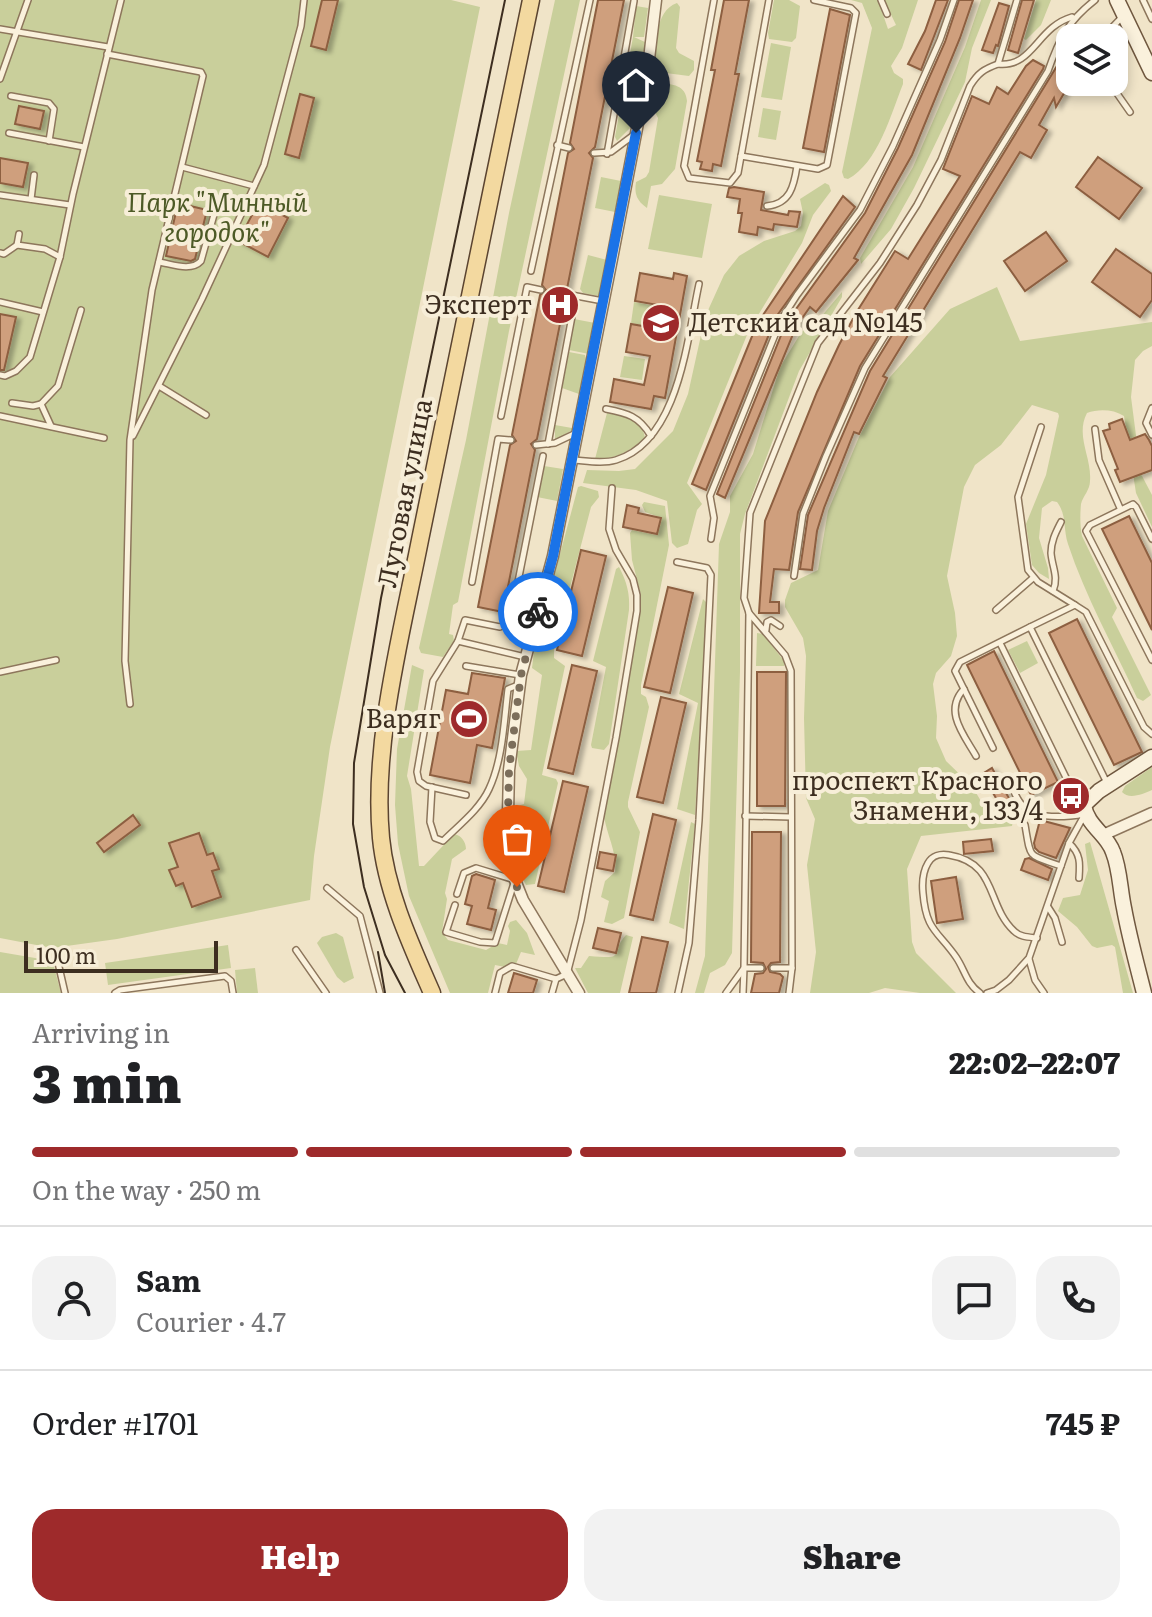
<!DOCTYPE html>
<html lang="en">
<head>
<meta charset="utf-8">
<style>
	body { margin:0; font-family:Literata,serif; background:#f2f2f2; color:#202124; height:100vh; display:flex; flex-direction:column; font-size:30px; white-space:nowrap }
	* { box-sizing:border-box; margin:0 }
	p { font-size:26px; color:#757577 }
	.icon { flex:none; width:44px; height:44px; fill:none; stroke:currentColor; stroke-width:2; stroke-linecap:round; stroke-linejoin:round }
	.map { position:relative; height:993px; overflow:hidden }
	.drawer { display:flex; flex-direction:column; background:#fff; flex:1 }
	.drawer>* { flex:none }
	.tools { position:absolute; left:1056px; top:24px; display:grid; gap:16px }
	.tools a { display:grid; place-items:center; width:72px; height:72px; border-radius:16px; background:#fff; box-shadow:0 4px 12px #0003; font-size:40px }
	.scale { position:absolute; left:24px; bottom:20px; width:194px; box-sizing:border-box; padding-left:8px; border:4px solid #3d2e20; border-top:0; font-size:22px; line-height:28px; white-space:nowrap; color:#3d2e20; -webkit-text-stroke:6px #f7eed8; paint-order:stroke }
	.pin { position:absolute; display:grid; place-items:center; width:68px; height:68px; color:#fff; margin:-82px -34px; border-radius:50% 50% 50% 0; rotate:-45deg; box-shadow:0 0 8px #0007 }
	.pin .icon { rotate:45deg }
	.courier { position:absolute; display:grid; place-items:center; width:80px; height:80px; margin:-40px; border:6px solid #1a73e8; border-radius:50%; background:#fff; color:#222; box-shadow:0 2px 10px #0007 }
	.summary em { font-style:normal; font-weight:800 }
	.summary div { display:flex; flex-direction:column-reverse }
	.summary { display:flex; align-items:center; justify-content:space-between; height:136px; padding:0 32px }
	h1 { font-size:52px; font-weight:800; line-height:60px }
	.bar { display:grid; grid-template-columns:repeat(4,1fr); gap:12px 8px; align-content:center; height:96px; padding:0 32px }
	.bar i { height:10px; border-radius:6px; background:#e0e0e0 }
	.bar .selected { background:#9e2a2b }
	.bar p { grid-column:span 4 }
	.line { display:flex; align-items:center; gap:20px; padding:0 32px; border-top:2px solid #e0e0e0 }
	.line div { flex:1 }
	.round { display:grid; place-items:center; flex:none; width:84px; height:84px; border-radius:24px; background:#f2f2f2 }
	.button { display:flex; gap:16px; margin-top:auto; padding:16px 32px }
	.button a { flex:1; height:92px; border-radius:24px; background:#9e2a2b; color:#fff; font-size:32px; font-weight:800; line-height:92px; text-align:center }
	.button a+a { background:#f2f2f2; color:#202124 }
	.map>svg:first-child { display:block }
	.green { fill:#c9cf9b }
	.building { fill:#cf9f7d; stroke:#8d5f41; stroke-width:2; filter:url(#shadow) }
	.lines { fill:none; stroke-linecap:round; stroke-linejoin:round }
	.service-casing { stroke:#8d765c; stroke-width:8 }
	.minor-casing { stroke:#8d765c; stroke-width:13 }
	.secondary-casing { stroke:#6f573f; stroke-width:17 }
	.primary-casing { stroke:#5b4430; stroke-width:19 }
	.service { stroke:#faf1dc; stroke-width:5 }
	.minor { stroke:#faf1dc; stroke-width:10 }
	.secondary { stroke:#faf1dc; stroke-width:14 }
	.primary { stroke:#f3d9a0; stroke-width:16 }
	.tram { stroke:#3d2e20; stroke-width:2 }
	.done { stroke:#7c6e5b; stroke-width:8; stroke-dasharray:0 14.4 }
	.route { stroke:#1a73e8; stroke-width:10 }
	.labels { text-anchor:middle; stroke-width:8; stroke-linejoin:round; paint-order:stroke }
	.park-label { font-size:26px; font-style:italic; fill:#4d5a26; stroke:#f7eed8 }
	.poi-label { font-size:26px; fill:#3d2e20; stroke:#f7eed8; text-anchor:end }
	.street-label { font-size:26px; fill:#3d2e20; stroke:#f7eed8 }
</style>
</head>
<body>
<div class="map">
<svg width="1152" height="993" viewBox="0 0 1152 993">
	<defs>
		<filter id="shadow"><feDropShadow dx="4.5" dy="2.5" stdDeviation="2" flood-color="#0004"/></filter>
	</defs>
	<rect width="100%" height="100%" fill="#f0e4c8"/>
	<g class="green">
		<path d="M0,0H451L480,7L330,747L314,856L310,900L117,939L52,948L0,938Z"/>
		<path d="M555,0H580L509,331L458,602L453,605L449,634L453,635L454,641L443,657L421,653L419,648L466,440L509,213Z"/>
		<path d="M774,0H789L800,6L796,38L792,42L769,39L768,33Z"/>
		<path d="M851,0H878L888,29L896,25L884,0H918L902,48L891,66L894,73L903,79V84C891,114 878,163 848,179L844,178L842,172L872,28L862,3Z"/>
		<path d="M981,0H991L972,48L965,82L914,188L891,229L861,264L860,258L913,167L965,47Z"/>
		<path d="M1036,0H1051L1041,25L1026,40L1024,39Z"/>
		<path d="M677,3L680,7L676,48L679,53L694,61V70L689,76L658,72L655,67C656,46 654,11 677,3Z"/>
		<path d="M636,6L648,8L644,37H634L645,42L632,126L617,141L615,137L633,37Z"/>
		<path d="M771,43L791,47L782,100L761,97Z"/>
		<path d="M660,83C672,84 686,85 687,101L675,169L662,184L651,186L647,208C637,201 634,194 636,182L646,177L649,172L658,118L651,104L650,92Z"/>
		<path d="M763,108L781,111L776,140L758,137Z"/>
		<path d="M601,177L621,181L615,212L595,208Z"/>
		<path d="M825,183L829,185L831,191L813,215L802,243L749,330L687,483L702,504L697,510L688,544L677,548L672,543L667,501L636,490L583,483L587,470L619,471L635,469L673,431L688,394L705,317L724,275L739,256L764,241L795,231L801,226L803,213L800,199Z"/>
		<path d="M659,195L712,204L702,258L648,249Z"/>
		<path d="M588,255L607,260L599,296L583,293L580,289Z"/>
		<path d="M997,287L1020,341L1152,322V346L1143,351L1135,360L1131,397L1141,474L1152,495V527L1136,493L1124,416C1113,409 1098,409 1087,413C1075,436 1092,457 1090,481C1090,490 1083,496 1081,504C1080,514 1080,527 1082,536L1117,608L1112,617L1151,695L1143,701L1137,698C1114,647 1085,596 1068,544C1063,529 1067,515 1057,502L1052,501L1042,508L1039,538L1048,568L1049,579L1039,573L1032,565L1026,524L1046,475L1059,416L1058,413L1032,405L1001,445L975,465L964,487L947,576L955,613L957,636L951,656L936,673L933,684L937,716L936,738L946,761L972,786L988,813L1013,820L1012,826L921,836L907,869L912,942L916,953L956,993H920L885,988L869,993H810L816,952L807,865L815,819L806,798L804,718L806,656L803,638L785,607V600L791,583L818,570L828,511L859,437L890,377L950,309Z"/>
		<path d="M842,292V297L799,371L745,514L740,534V671L732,953L725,965L710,973L704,993H695L705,956L719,544L730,512V496L753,454L780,367L802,331L815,324Z"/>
		<path d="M634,302L656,306L652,327L631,323Z"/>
		<path d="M574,319L595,323L589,354L569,350Z"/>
		<path d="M569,352L585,355L587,364L574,429L555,440V425L572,428L579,394L562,388Z"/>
		<path d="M624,356L645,359L642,380L620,377Z"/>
		<path d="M607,413C624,416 642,418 645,438C629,452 616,459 595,459Z"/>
		<path d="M544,466L563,469L557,501L537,497Z"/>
		<path d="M581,486L598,491L599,497L591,507L554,649V658L565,666L542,775L556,779L558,783L535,884L526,885C515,865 506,827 517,806L524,804L527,779L519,766L516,751L531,750L542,675L532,668L534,651L578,487Z"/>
		<path d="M644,502L665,506L669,545L641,685V694L646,697L649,707L628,802V807L640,832L624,918L612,924L604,922L609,901L601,897L605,881L615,872C617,852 608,838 604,817L641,595L632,560L630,533L632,530L657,535L662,518L645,512L642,505Z"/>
		<path d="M619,567C627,582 630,594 629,610L609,744L604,750L592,748L591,745L606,667L593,661L616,569Z"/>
		<path d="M703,599L707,603L695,815L677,809L698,703L679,694Z"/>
		<path d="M757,633L763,634L784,661V666H756Z"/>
		<path d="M1027,641L1038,663L1020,673L1008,650Z"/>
		<path d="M412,665L424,670L407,776L411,789L419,866H424L454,834C461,835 466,842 466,849L452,859L451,864L445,893L447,899L442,932L448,940L486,950L498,943L507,945L510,931L508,926L510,922L516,920L527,933L535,955L521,952L516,964L505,967L495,965L488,993H450L409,896L398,844L395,805L397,749Z"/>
		<path d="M1152,767V790C1143,794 1129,800 1122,792L1125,786Z"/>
		<path d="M691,822L695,824L684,929L669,923Z"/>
		<path d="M1090,842L1133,993H1123L1115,947L1112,945L1097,948L1092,946L1077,927L1058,911L1063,898L1080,895L1088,870L1085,844Z"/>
		<path d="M336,933L343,937L354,978L344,983L337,977L317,943L322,937Z"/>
		<path d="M626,935L633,937L620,993H588L575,968H581L589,956C629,959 607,956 626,935Z"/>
		<path d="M228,945L231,968L108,985L105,963Z"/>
		<path d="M0,952L41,959L53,963L61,993H0Z"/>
		<path d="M255,968L258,993H237L235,970Z"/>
	</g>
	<g class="building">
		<path d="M322,0H338L326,50L311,46Z"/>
		<path d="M598,0H624L595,147L589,153L593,158L567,289L561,292L565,299L537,439L531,444L535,450L503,612L478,607L510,445L516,441L512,435L540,295L546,290L542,285L568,153L574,149L570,143Z"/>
		<path d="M724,0H749L735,74H739L721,166L713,164L712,171L700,169L702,162L697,161L715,70H711Z"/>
		<path d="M936,0H948L921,70L908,64L925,31Z"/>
		<path d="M959,0H973L960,38L912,155L854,258L858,260L816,312L810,307L796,327L725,498L717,494L786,323L865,213L898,148L945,42Z"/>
		<path d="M1022,0H1034L1018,53L1008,50Z"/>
		<path d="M999,3L1009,6L998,46L996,45L993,53L982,50Z"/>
		<path d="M830,9L850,15L824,152L803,148Z"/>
		<path d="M1033,60L1044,66L1043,69L860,366L798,512L789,570L774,569L770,602H779V613H759L765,521L817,392L839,345L856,313L895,251L908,259L960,176L943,169L972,96L989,104L997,87L1008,94L1026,66Z"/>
		<path d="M1057,66L1070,74V83L1056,107L1054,98L1039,125L1047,130L1031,158L1020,152L883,376L887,378L859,434L854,432L824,508L817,531L812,570L800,569L808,515L870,371Z"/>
		<path d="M300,94L314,98L299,158L285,154Z"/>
		<path d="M19,106L44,111L40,129L15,124Z"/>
		<path d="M1098,157L1142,188L1119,219L1076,187Z"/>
		<path d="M0,158L28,163L23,187L0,183Z"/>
		<path d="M734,187L764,192L761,210L788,215L789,211L800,212L797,227L774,224L773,230L758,227L757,235L739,232L742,213H738L740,199L727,197L729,188Z"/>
		<path d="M843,196L855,207L776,317L706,490L692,484L757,324Z"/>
		<path d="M259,202L288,218L268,257L238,241Z"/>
		<path d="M178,203L207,210L195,259L191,261L166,256Z"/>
		<path d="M1046,232L1067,261L1025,291L1004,261Z"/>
		<path d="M1116,249L1152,274V300L1140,317L1092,282Z"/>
		<path d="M640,273L673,279L674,273L687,276L665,398L654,396L651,409L610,402L614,379L644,385L650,356L626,352L631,324L654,328L656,318L658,305L635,301Z"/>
		<path d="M0,314L16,317L4,370H0Z"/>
		<path d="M1122,419L1130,440L1145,434L1149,440L1152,446V470L1120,482L1115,470L1118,469L1103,431L1110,429L1109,424Z"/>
		<path d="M627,505L639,508L638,513L661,518L657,534L623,527Z"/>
		<path d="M1129,516L1152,563V630L1102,529Z"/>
		<path d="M581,550L606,556L582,656L557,650Z"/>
		<path d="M668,587L693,593L670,693L644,687Z"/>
		<path d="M1077,619L1142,752L1114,765L1049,633Z"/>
		<path d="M994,651L1058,782L1031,795L967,665Z"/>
		<path d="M572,665L597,671L573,774L548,768Z"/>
		<path d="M757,672H786L785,806H757Z"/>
		<path d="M472,673L505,678L492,748L477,745L470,783L430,775L446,690L468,694Z"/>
		<path d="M661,697L686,703L663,803L637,797Z"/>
		<path d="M992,768L1010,800L1000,805L982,774Z"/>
		<path d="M563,781L588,787L564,892L538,886Z"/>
		<path d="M653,814L676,820L653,920L630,915Z"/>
		<path d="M133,815L140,825L104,852L97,843Z"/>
		<path d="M1040,820L1070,828L1056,858L1039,852L1035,848L1034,843Z"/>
		<path d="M752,832H781L780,962L771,963L768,967L770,972L780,974L783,977L779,993H751L755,974L763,973L766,969L763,963L751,962Z"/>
		<path d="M199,833L207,855L213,853L219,869L212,871L221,897L192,907L183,883L176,886L169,870L178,867L169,843Z"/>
		<path d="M991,839L993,851L964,854L963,842Z"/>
		<path d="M600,852L616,855L613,871L597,868Z"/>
		<path d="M1029,858L1052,869L1048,880L1021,870L1025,859Z"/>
		<path d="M476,874L495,880L488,908L496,910L491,930L467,924L472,906L465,904L472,876Z"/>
		<path d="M956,877L963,919L937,923L931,881Z"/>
		<path d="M598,928L621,933L616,953L593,948Z"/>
		<path d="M642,937L668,942L656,993H629Z"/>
		<path d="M514,973L537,980L533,993H508Z"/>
	</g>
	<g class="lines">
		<g class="service-casing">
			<g id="service">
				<path d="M714,0L684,166L689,178L730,183L738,173L769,0"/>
				<path d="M881,0L887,14"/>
				<path d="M1017,0L998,64C1033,68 1037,27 1072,17"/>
				<path d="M1143,0L1152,19"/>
				<path d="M0,29L108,47"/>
				<path d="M1102,38L1123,16"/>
				<path d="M107,54L201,72L203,76L152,290L130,440L125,661L130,704"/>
				<path d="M0,79L28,0"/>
				<path d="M1109,82L1130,112"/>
				<path d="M11,96L49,103L54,109L49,141"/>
				<path d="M9,133L84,147"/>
				<path d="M557,145L569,148"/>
				<path d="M594,153L611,152L635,134"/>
				<path d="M607,154L634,1"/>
				<path d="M741,156L818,169L827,165L856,13L851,8L814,0"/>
				<path d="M182,167L254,186"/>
				<path d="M0,195L70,205"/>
				<path d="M31,199L34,175"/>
				<path d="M767,206C790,204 794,186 797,166"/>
				<path d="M17,245L19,234"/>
				<path d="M0,253L4,254L17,245L45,249L60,257"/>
				<path d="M159,262C172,264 191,272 201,261L217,204L221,201L245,207"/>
				<path d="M531,271L590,0"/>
				<path d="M566,294L603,301"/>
				<path d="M0,302L43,312"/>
				<path d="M0,375L5,376L16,371L30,357L60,257L73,194L121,0"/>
				<path d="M159,386L206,415"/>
				<path d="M12,403L33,406L41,404"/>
				<path d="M1152,408L1146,423L1152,435"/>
				<path d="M606,409C627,413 639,416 651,436"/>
				<path d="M0,416L104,438"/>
				<path d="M501,416L527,287L541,290"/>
				<path d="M51,426L41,404L58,386L81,310"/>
				<path d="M1041,427L1018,497L1028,570L1038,582L1075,605"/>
				<path d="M1095,429L1099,460L1120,508"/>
				<path d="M133,436L202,299L264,165L301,26L304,0"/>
				<path d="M548,444L573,311"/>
				<path d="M536,445L555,443L576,433"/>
				<path d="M573,460C587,461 603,464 616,460C679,441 687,339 699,284"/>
				<path d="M711,539L714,518L710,496L781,320L797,295L860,210L893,146L940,40L954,0"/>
				<path d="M1152,539L1136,507L1133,504L1090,525L1086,531L1152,660"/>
				<path d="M677,562L707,568L711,575L699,820L689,943L678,993"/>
				<path d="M794,576L803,514L826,456L865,368L1048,71C1059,39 1068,21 1095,0"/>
				<path d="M472,582L498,439L511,440"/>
				<path d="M1053,591C1059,577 1052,567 1051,553C1051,541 1056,532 1061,522"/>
				<path d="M996,610L1033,578"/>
				<path d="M749,613L785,655L791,671L792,968L789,993"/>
				<path d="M766,630L767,622L771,620L780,626"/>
				<path d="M458,641L433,681L417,772L419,781L426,786L466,795"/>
				<path d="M1000,643L1076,798L1084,805"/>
				<path d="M525,657L458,641L465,620L500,627L510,622L543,456"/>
				<path d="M466,666L520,675"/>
				<path d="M0,672L56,660"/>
				<path d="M964,689C943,711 964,735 976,756"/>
				<path d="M993,748L955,671L960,662L1030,627"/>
				<path d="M1010,782C1013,790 1017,799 1022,805C1035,820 1067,817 1085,814"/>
				<path d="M1108,785L1030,627L1075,605L1086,612L1144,727L1152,734"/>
				<path d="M432,787L430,822L435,838L443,841C458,826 480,809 489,789C503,759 504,721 508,689L518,685"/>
				<path d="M745,816L791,817"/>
				<path d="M1025,825C1031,860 1027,854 1061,866"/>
				<path d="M1069,843C1081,854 1080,864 1079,878"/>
				<path d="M327,888L360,916L380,993"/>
				<path d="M455,905L446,932L480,942L495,943L515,880L476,868L464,873L457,894"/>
				<path d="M1048,907L1055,918L1062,942"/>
				<path d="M296,950L326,993"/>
				<path d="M56,954L65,993"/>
				<path d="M1029,959L1035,980L1044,993"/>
				<path d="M773,968H792"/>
				<path d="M115,993L120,990L225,976L231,981L233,993"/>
				<path d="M495,993L500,973L512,966L556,979"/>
				<path d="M552,993L556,979L567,974L581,920L616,738L637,611V595L633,579L616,550L609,529L612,488"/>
				<path d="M726,993L744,968L749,613L744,598L750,513L818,343L880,263L917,205L941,160L970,86C978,73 984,69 998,64"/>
				<path d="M743,993L744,968H761"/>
				<path d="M980,993C966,983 965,970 956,957C938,931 926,931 923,893C922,883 922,873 928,863C932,856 940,853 949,855C998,863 986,905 1014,931C1020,937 1028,937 1037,938"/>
				<path d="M987,993L996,990L1009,980L1029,958L1069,843L1085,814"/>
			</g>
		</g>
		<g class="minor-casing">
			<g id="minor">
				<path d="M1103,835L1152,813"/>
				<path d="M579,993L523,900L515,880L507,856L509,770L521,675L553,556L612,259L647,76L656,0"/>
			</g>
		</g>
		<g class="secondary-casing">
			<g id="secondary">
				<path d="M1117,0L1152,73"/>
				<path d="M1144,993C1137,965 1129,936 1124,908C1120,890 1120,869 1113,852C1107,834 1087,826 1084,805L1099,791L1152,757"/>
			</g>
		</g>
		<g class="primary-casing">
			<path id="primary" d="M432,993C411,945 386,891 381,838C372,744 402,632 420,540C456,359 494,180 531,0"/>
		</g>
		<use href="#service" class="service"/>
		<use href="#minor" class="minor"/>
		<use href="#secondary" class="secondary"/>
		<use href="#primary" class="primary"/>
		<g class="tram">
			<path d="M378,952L385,993"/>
			<path d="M405,993L385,955L364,887L353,824L354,763L381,598L505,0"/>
		</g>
	</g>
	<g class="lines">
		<path class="done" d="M517,887L507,856L509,770L521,675L538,612"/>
		<path class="route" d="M538,612L553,556L636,133"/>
	</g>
	<defs>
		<g id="hospital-disc" transform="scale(2)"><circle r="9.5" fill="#9e2a2b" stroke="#f7eed8"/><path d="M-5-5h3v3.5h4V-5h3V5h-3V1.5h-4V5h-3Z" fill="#fff"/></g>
		<g id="school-disc" transform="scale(2)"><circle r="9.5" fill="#9e2a2b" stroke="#f7eed8"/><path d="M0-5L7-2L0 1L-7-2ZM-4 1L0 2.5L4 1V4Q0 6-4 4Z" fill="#fff"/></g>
		<g id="stadium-disc" transform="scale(2)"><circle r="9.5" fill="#9e2a2b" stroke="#f7eed8"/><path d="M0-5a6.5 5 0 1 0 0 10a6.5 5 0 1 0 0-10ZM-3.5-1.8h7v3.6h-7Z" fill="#fff"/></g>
		<g id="bus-disc" transform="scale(2)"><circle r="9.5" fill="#9e2a2b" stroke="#f7eed8"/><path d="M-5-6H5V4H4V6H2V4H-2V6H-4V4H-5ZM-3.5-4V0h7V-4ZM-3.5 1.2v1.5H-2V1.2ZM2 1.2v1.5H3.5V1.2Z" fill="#fff"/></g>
	</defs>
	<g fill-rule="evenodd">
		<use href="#hospital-disc" x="560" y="305"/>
		<use href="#school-disc" x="661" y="323"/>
		<use href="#stadium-disc" x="469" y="719"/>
		<use href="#bus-disc" x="1071" y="796"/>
	</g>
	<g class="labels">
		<g class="park-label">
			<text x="217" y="212">Парк "Минный<tspan x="217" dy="30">городок"</tspan></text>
		</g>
		<g class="poi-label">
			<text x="532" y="314">Эксперт</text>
			<text x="689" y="332" text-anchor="start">Детский сад №145</text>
			<text x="441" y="728">Варяг</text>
			<text x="1043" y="790">проспект Красного<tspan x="1043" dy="30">Знамени, 133/4</tspan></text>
		</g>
		<g class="street-label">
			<text transform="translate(405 493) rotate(-79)" y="9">Луговая улица</text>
		</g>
	</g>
</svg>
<div class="tools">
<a><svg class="icon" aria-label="layers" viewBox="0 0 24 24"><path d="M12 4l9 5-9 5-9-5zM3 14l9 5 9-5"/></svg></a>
</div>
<div class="scale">100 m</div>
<div class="pin" style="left:517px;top:887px;background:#ea580c"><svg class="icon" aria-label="bag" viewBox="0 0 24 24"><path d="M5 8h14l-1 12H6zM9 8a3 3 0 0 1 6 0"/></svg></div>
<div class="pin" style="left:636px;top:133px;background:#1f2937"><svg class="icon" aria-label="home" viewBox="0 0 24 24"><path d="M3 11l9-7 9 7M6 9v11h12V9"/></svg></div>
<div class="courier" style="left:538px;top:612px"><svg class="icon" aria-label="bike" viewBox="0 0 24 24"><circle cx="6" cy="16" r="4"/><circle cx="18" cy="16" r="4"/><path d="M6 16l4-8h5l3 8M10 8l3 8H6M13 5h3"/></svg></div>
</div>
<section class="drawer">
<div class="summary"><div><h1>3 min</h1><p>Arriving in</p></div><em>22:02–22:07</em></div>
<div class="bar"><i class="selected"></i><i class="selected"></i><i class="selected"></i><i></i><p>On the way · 250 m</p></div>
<div class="line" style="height:144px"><a class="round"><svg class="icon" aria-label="person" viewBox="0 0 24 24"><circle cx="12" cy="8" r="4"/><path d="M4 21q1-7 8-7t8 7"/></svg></a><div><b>Sam</b><p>Courier · 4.7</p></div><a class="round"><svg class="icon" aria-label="chat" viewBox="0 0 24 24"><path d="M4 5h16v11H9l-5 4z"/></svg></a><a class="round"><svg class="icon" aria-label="phone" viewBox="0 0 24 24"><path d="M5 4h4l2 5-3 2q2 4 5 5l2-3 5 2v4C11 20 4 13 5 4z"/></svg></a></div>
<div class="line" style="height:104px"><div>Order #1701</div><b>745 ₽</b></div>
<div class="button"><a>Help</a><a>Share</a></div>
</section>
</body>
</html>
